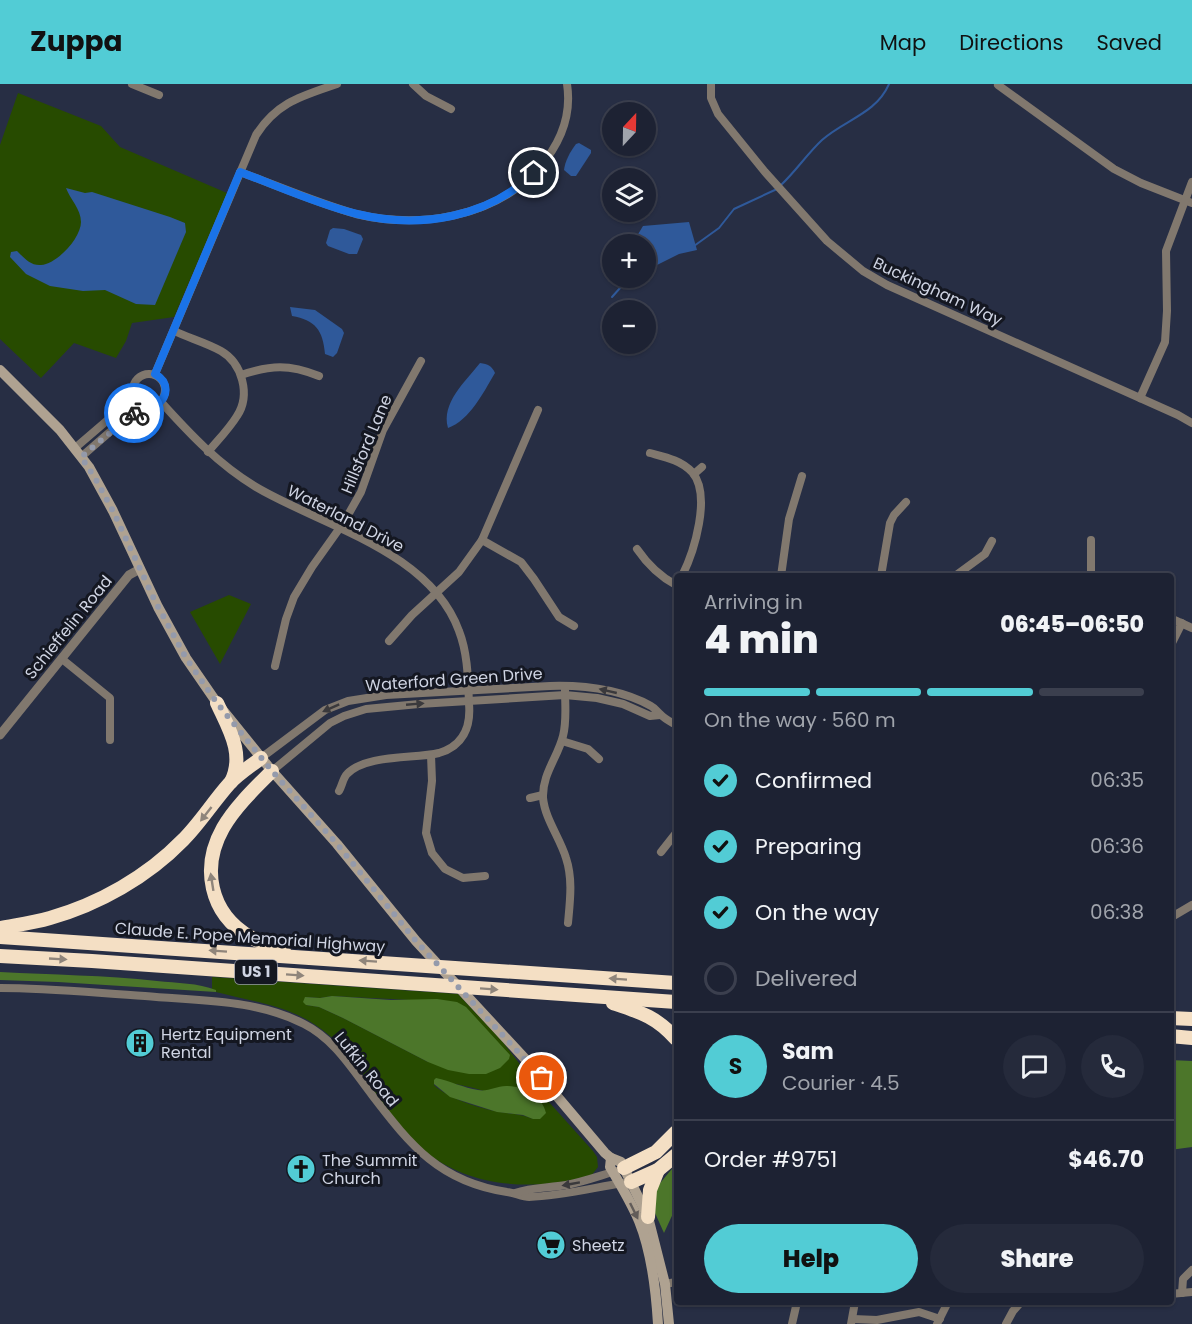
<!DOCTYPE html>
<html lang="en">
<head>
<meta charset="utf-8">
<style>
	body { margin:0; font-family:Poppins,sans-serif; background:#252a3b; color:#f1f3f6; height:100vh; display:flex; flex-direction:column; font-size:22px; white-space:nowrap }
	* { box-sizing:border-box; margin:0 }
	p { font-size:20px; color:#a0a4ac }
	.icon { flex:none; width:33px; height:33px; fill:none; stroke:currentColor; stroke-width:2; stroke-linecap:round; stroke-linejoin:round }
	.map { position:relative; flex:1; overflow:hidden }
	.sheet { position:absolute; left:674px; top:489px; width:500px; height:732px; display:flex; flex-direction:column; background:#1d2233; border-radius:6px; box-shadow:0 2px 4px #0004,0 0 0 2px #3b3f4e }
	.sheet>* { flex:none }
	.needle { width:39px; rotate:22deg }
	.controls { position:absolute; left:602px; top:18px; display:grid; gap:12px }
	.controls a { display:grid; place-items:center; width:54px; height:54px; border-radius:50%; background:#1d2233; box-shadow:0 2px 4px #0004,0 0 0 2px #3b3f4e; font-size:30px }
	.pin { position:absolute; display:grid; place-items:center; width:51px; height:51px; color:#fff; margin:-26px; border:3px solid #fff; border-radius:50%; box-shadow:0 2px 6px #0007 }
	.courier { position:absolute; display:grid; place-items:center; width:60px; height:60px; margin:-30px; border:4px solid #1a73e8; border-radius:50%; background:#fff; color:#222; box-shadow:0 2px 8px #0007 }
	.head em { font-style:normal; font-weight:800 }
	.head div { display:flex; flex-direction:column-reverse }
	.head { display:flex; align-items:center; justify-content:space-between; height:102px; padding:0 30px }
	h1 { font-size:39px; font-weight:800; line-height:45px }
	.bar { display:grid; grid-template-columns:repeat(4,1fr); gap:9px 6px; align-content:center; height:72px; padding:0 30px }
	.bar i { height:8px; border-radius:4px; background:#3b3f4e }
	.bar .selected { background:#52ccd5 }
	.bar p { grid-column:span 4 }
	.line { display:flex; align-items:center; gap:15px; padding:0 30px; border-top:2px solid #3b3f4e }
	.line div { flex:1 }
	.round { display:grid; place-items:center; flex:none; width:63px; height:63px; border-radius:32px; background:#252a3b }
	ol { padding:0 30px; list-style:none }
	li { display:flex; align-items:center; gap:18px; height:66px }
	li p { margin-inline-start:auto }
	li .icon { padding:6px; border-radius:50%; background:#52ccd5; color:#111; stroke-width:4 }
	li:last-child { color:#a0a4ac }
	li i { width:33px; height:33px; border:3px solid #3b3f4e; border-radius:50% }
	.cta { display:flex; gap:12px; margin-top:auto; padding:12px 30px }
	.cta a { flex:1; height:69px; border-radius:36px; background:#52ccd5; color:#111; font-size:24px; font-weight:800; line-height:69px; text-align:center }
	.cta a+a { background:#252a3b; color:#f1f3f6 }
	header { display:flex; align-items:center; gap:36px; box-sizing:border-box; height:84px; padding:0 30px; background:#52ccd5; color:#111 }
	header strong { font-size:28px }
	nav { display:flex; gap:33px; margin-inline-start:auto; font-size:21px }
	.map>svg:first-child { display:block }
	.green { fill:#274b00; fill-rule:evenodd }
	.forest { fill:#4c762a }
	.water { fill:#2f599a }
	.lines { fill:none; stroke-linecap:round; stroke-linejoin:round }
	.stream { stroke:#2f599a; stroke-width:2 }
	.minor { stroke:#81786e; stroke-width:8 }
	.tertiary { stroke:#81786e; stroke-width:9 }
	.secondary { stroke:#afa291; stroke-width:10 }
	.motorway { stroke:#f4dfc4; stroke-width:14 }
	.oneway { fill:#3a393c }
	.oneway2 { fill:#8f857b }
	.oneway3 { fill:#625c59 }
	.done { stroke:#949aab; stroke-width:6; stroke-dasharray:0 10.8 }
	.route { stroke:#1a73e8; stroke-width:8 }
	.labels { text-anchor:middle; stroke-width:6; stroke-linejoin:round; paint-order:stroke }
	.shield { fill:#141721; stroke:#979ba9; stroke-width:1.5 }
	.shield-label { font-size:15px; font-weight:bold; fill:#cfd4e3 }
	.street-label { font-size:16px; fill:#cfd4e3; stroke:#141721 }
	.poi-label { font-size:16px; fill:#cfd4e3; stroke:#141721; text-anchor:start }
</style>
</head>
<body>
<header>
<strong>Zuppa</strong>
<nav><a>Map</a><a>Directions</a><a>Saved</a></nav>
</header>
<div class="map">
<svg width="1192" height="1240" viewBox="0 0 1192 1240">
	<rect width="100%" height="100%" fill="#272e44"/>
	<g class="green">
		<path d="M18,9L101,42L120,63L227,109L174,233L132,239L126,257L116,274L74,259L41,294L0,255V61Z"/>
		<path d="M229,511L251,520L220,580L190,528Z"/>
		<path d="M212,893L458,910L502,957L548,1017L593,1067L597,1073L598,1083L591,1092C534,1107 470,1105 422,1065C408,1054 397,1038 386,1024C368,1000 354,971 330,952C296,922 258,919 216,908L212,905ZM332,912L410,916L428,978L343,934L319,923L306,921L305,913L320,914ZM434,996C451,999 467,1002 484,1007C499,1011 519,1027 533,1035C522,1030 512,1030 500,1028C481,1025 447,1014 434,1001Z"/>
	</g>
	<g class="forest">
		<path d="M0,888C52,891 105,891 157,897C177,899 198,899 216,906V908L58,898L0,896Z"/>
		<path d="M332,912L391,916L437,915L457,918L466,923L510,971L509,975L500,984L486,990H469L448,986L428,978L343,934L319,923L306,921L303,918L305,913L320,914Z"/>
		<path d="M1170,976L1192,977V1063L1170,1066Z"/>
		<path d="M436,994C450,997 464,1004 478,1006C488,1008 496,1002 506,1002C525,1002 542,1012 546,1029L540,1035H533L523,1031L497,1028L450,1013L434,1000V996Z"/>
		<path d="M676,1080V1123L664,1149L655,1129L656,1104Z"/>
	</g>
	<g class="water">
		<path d="M579,59L591,66V69L576,92H571L564,86C565,77 570,68 576,60Z"/>
		<path d="M66,104L85,109L92,108L170,133L185,139L186,148L155,221L136,220L105,206L83,207L50,202L26,190L10,173L11,168L17,167C24,174 31,182 41,181C57,180 81,154 81,138C81,125 70,115 66,104Z"/>
		<path d="M689,138L697,166L679,170L645,187V160H629L637,152L643,142Z"/>
		<path d="M333,144L344,145L361,151L363,155L357,170H349L328,162L326,159L330,146Z"/>
		<path d="M290,223L315,226L342,245L344,249L337,269L333,273L325,270C323,246 315,236 292,232Z"/>
		<path d="M480,279C488,280 492,282 495,289C483,309 470,336 448,344C441,319 465,298 480,279Z"/>
	</g>
	<g class="lines">
		<g class="stream">
			<path d="M781,101C796,87 807,70 822,56C844,36 876,30 889,0"/>
			<path d="M694,162L719,144L734,125L777,105"/>
			<path d="M612,213L629,194"/>
		</g>
		<g class="minor">
			<path d="M132,0L159,11"/>
			<path d="M413,0L426,12L451,25"/>
			<path d="M711,0V14L718,30L765,88L827,157L863,187L887,201L1178,331L1192,339"/>
			<path d="M998,1L1114,85L1141,99L1192,119"/>
			<path d="M240,88C278,102 317,119 356,130C419,145 494,134 539,84C560,60 572,32 567,0"/>
			<path d="M174,247C189,254 207,259 221,267C242,279 251,311 237,332C229,345 218,356 208,368"/>
			<circle cx="149" cy="306" r="16"/>
			<path d="M155,290L256,51C277,18 302,12 337,0"/>
			<path d="M241,291C271,281 289,280 319,292"/>
			<path d="M1140,314L1165,258L1167,227L1166,167L1192,98"/>
			<path d="M161,318C190,350 218,380 256,403C322,442 430,467 459,547C468,570 468,596 469,620C471,643 463,662 439,669C414,675 366,670 347,690C343,694 342,702 339,707"/>
			<path d="M75,364L117,328L134,310"/>
			<path d="M650,369C665,373 681,376 692,388C712,411 694,468 682,492"/>
			<path d="M81,373L142,320"/>
			<path d="M694,390L702,383"/>
			<path d="M482,456L521,478L534,495L559,533L574,542"/>
			<path d="M637,465C648,481 659,492 676,501"/>
			<path d="M781,492L789,435L802,392"/>
			<path d="M881,492L890,439L894,431L906,418"/>
			<path d="M955,492L985,470L992,457"/>
			<path d="M1091,492V456"/>
			<path d="M1170,534L1192,544"/>
			<path d="M389,557L412,531L459,488L482,456L538,326"/>
			<path d="M1170,563L1182,539"/>
			<path d="M62,575L110,614V656"/>
			<path d="M275,582L286,535L294,513L312,483L344,438L361,408L383,346L421,277"/>
			<path d="M565,606C565,621 567,637 563,652C558,673 542,690 543,714C545,735 560,754 566,774C573,795 570,817 568,839"/>
			<path d="M562,657L588,665L599,675"/>
			<path d="M431,671L432,697L426,749L432,769L445,785L463,794L485,792"/>
			<path d="M261,674L325,626L348,617L386,611L550,602C584,601 620,605 651,622C655,624 657,628 661,631C665,635 671,638 676,641"/>
			<path d="M272,687L330,639L344,632L366,625L419,620L565,611L597,614L623,620L650,632L660,631"/>
			<path d="M530,714L543,711"/>
			<path d="M661,768L676,749"/>
			<path d="M1170,834L1192,821"/>
			<path d="M0,904C48,904 96,909 145,912C198,917 256,915 304,940C334,955 352,985 372,1011C411,1062 440,1098 507,1108C515,1109 522,1113 529,1113C561,1112 592,1104 623,1099"/>
			<path d="M515,1109C532,1103 549,1104 566,1101C583,1098 599,1092 616,1087"/>
			<path d="M665,1200L676,1198"/>
			<path d="M1182,1209L1183,1195L1192,1186"/>
			<path d="M1170,1210L1192,1208"/>
			<path d="M853,1235L877,1236L919,1228L940,1235"/>
			<path d="M792,1240L797,1218"/>
			<path d="M851,1240L855,1218"/>
			<path d="M937,1240L948,1218"/>
			<path d="M1006,1240L1013,1227L1021,1218"/>
		</g>
		<path class="tertiary" d="M0,651L129,491L140,485"/>
		<g class="secondary">
			<path d="M0,286L60,346L89,383L113,427L158,523L186,574L217,619L272,687L337,760L416,857L528,978L605,1069L611,1074L621,1078L648,1133L665,1200L669,1240"/>
			<path d="M611,1074L610,1083C620,1100 631,1118 639,1137C652,1169 656,1206 658,1240"/>
		</g>
		<g class="motorway">
			<path d="M217,619C229,645 245,670 231,698"/>
			<path d="M272,687C255,704 235,723 223,744C201,783 209,829 250,853C261,859 273,863 284,867"/>
			<path d="M0,844C16,841 33,839 50,834C99,820 147,793 183,756C200,739 213,718 229,700C238,690 251,682 261,674"/>
			<path d="M0,853L676,899"/>
			<path d="M0,872L92,877L676,918"/>
			<path d="M613,919C640,928 657,933 676,955"/>
			<path d="M1170,934L1192,935"/>
			<path d="M1170,952L1192,954"/>
			<path d="M624,1084L656,1068L676,1048"/>
			<path d="M631,1098L658,1086L676,1071"/>
			<path d="M648,1133L650,1106L658,1086"/>
		</g>
	</g>
	<defs><path id="oneway-solid" d="M-6-.8H1V-3.2L6.5 0L1 3.2V.8H-6Z" transform="scale(1.5)"/></defs>
	<g class="oneway">
		<use href="#oneway-solid" transform="translate(608 607) rotate(-167)"/>
		<use href="#oneway-solid" transform="translate(415 620) rotate(-5)"/>
		<use href="#oneway-solid" transform="translate(331 624) rotate(156)"/>
		<use href="#oneway-solid" transform="translate(571 1100) rotate(170)"/>
	</g>
	<g class="oneway2">
		<use href="#oneway-solid" transform="translate(206 730) rotate(128)"/>
		<use href="#oneway-solid" transform="translate(212 798) rotate(-99)"/>
		<use href="#oneway-solid" transform="translate(218 867) rotate(-176)"/>
		<use href="#oneway-solid" transform="translate(58 875) rotate(3)"/>
		<use href="#oneway-solid" transform="translate(368 877) rotate(-176)"/>
		<use href="#oneway-solid" transform="translate(295 891) rotate(4)"/>
		<use href="#oneway-solid" transform="translate(618 895) rotate(-176)"/>
		<use href="#oneway-solid" transform="translate(489 905) rotate(4)"/>
	</g>
	<use class="oneway3" href="#oneway-solid" transform="translate(634 1127) rotate(64)"/>
	<g class="lines">
		<path class="done" d="M134,329L81,373L95,394L113,427L155,517L186,574L217,619L272,687L337,760L416,857L542,994"/>
		<path class="route" d="M134,329L142,321H156C169,313 169,298 155,290L240,88C278,102 317,120 357,130C419,145 488,134 534,89"/>
	</g>
	<defs>
		<g id="building-disc" transform="scale(1.5)"><circle r="9.5" fill="#52ccd5" stroke="#141721"/><path d="M-4-6H4V6H1V3H-1V6H-4ZM-2.5-4.3h1.7v1.8h-1.7ZM.8-4.3h1.7v1.8H.8ZM-2.5-1h1.7V.8h-1.7ZM.8-1h1.7V.8H.8Z" fill="#111"/></g>
		<g id="church-disc" transform="scale(1.5)"><circle r="9.5" fill="#52ccd5" stroke="#141721"/><path d="M-1.2-6h2.4v3.5h3.3v2.4h-3.3V6h-2.4V-.1h-3.3v-2.4h3.3Z" fill="#111"/></g>
		<g id="supermarket-disc" transform="scale(1.5)"><circle r="9.5" fill="#52ccd5" stroke="#141721"/><path d="M-6-5.5h2.5l.6 2H6L4.5 2H-2.5L-4.4-4H-6ZM-1.5 3.2a1.3 1.3 0 1 0 .1 0ZM3 3.2a1.3 1.3 0 1 0 .1 0Z" fill="#111"/></g>
	</defs>
	<g fill-rule="evenodd">
		<use href="#building-disc" x="140" y="959"/>
		<use href="#church-disc" x="301" y="1085"/>
		<use href="#supermarket-disc" x="551" y="1161"/>
	</g>
	<g class="labels">
		<rect class="shield" x="235" y="876" width="42" height="24" rx="4.5"/>
		<g class="shield-label">
			<text x="256" y="893">US 1</text>
		</g>
		<g class="street-label">
			<text transform="translate(938 207) rotate(25)" y="6">Buckingham Way</text>
			<text transform="translate(366 360) rotate(-67)" y="6">Hillsford Lane</text>
			<text transform="translate(346 434) rotate(27)" y="6">Waterland Drive</text>
			<text transform="translate(68 543) rotate(-51)" y="6">Schieffelin Road</text>
			<text transform="translate(454 595) rotate(-4)" y="6">Waterford Green Drive</text>
			<text transform="translate(250 853) rotate(4)" y="6">Claude E. Pope Memorial Highway</text>
			<text transform="translate(367 985) rotate(51)" y="6">Lufkin Road</text>
		</g>
		<g class="poi-label">
			<text x="161" y="956">Hertz Equipment<tspan x="161" dy="18">Rental</tspan></text>
			<text x="322" y="1082">The Summit<tspan x="322" dy="18">Church</tspan></text>
			<text x="572" y="1167">Sheetz</text>
		</g>
	</g>
</svg>
<div class="controls">
<a><svg class="needle" viewBox="-14 -14 28 28"><path d="M0-13l5 13h-10z" fill="#e53935"/><path d="M0 13l5-13h-10z" fill="#a0a4ac"/></svg></a>
<a><svg class="icon" aria-label="layers" viewBox="0 0 24 24"><path d="M12 4l9 5-9 5-9-5zM3 14l9 5 9-5"/></svg></a>
<a>+</a>
<a>−</a>
</div>
<div class="pin" style="left:542px;top:994px;background:#ea580c"><svg class="icon" aria-label="bag" viewBox="0 0 24 24"><path d="M5 8h14l-1 12H6zM9 8a3 3 0 0 1 6 0"/></svg></div>
<div class="pin" style="left:534px;top:89px;background:#1f2937"><svg class="icon" aria-label="home" viewBox="0 0 24 24"><path d="M3 11l9-7 9 7M6 9v11h12V9"/></svg></div>
<div class="courier" style="left:134px;top:329px"><svg class="icon" aria-label="bike" viewBox="0 0 24 24"><circle cx="6" cy="16" r="4"/><circle cx="18" cy="16" r="4"/><path d="M6 16l4-8h5l3 8M10 8l3 8H6M13 5h3"/></svg></div>
<section class="sheet">
<div class="head"><div><h1>4 min</h1><p>Arriving in</p></div><em>06:45–06:50</em></div>
<div class="bar"><i class="selected"></i><i class="selected"></i><i class="selected"></i><i></i><p>On the way · 560 m</p></div>
<ol>
<li><svg class="icon" aria-label="check" viewBox="0 0 24 24"><path d="M5 12l5 5 9-10"/></svg>Confirmed<p>06:35</p></li>
<li><svg class="icon" aria-label="check" viewBox="0 0 24 24"><path d="M5 12l5 5 9-10"/></svg>Preparing<p>06:36</p></li>
<li><svg class="icon" aria-label="check" viewBox="0 0 24 24"><path d="M5 12l5 5 9-10"/></svg>On the way<p>06:38</p></li>
<li><i></i>Delivered</li>
</ol>
<div class="line" style="height:108px"><b class="round" style="background:#52ccd5;color:#111">S</b><div><b>Sam</b><p>Courier · 4.5</p></div><a class="round"><svg class="icon" aria-label="chat" viewBox="0 0 24 24"><path d="M4 5h16v11H9l-5 4z"/></svg></a><a class="round"><svg class="icon" aria-label="phone" viewBox="0 0 24 24"><path d="M5 4h4l2 5-3 2q2 4 5 5l2-3 5 2v4C11 20 4 13 5 4z"/></svg></a></div>
<div class="line" style="height:78px"><div>Order #9751</div><b>$46.70</b></div>
<div class="cta"><a>Help</a><a>Share</a></div>
</section>
</div>
</body>
</html>
